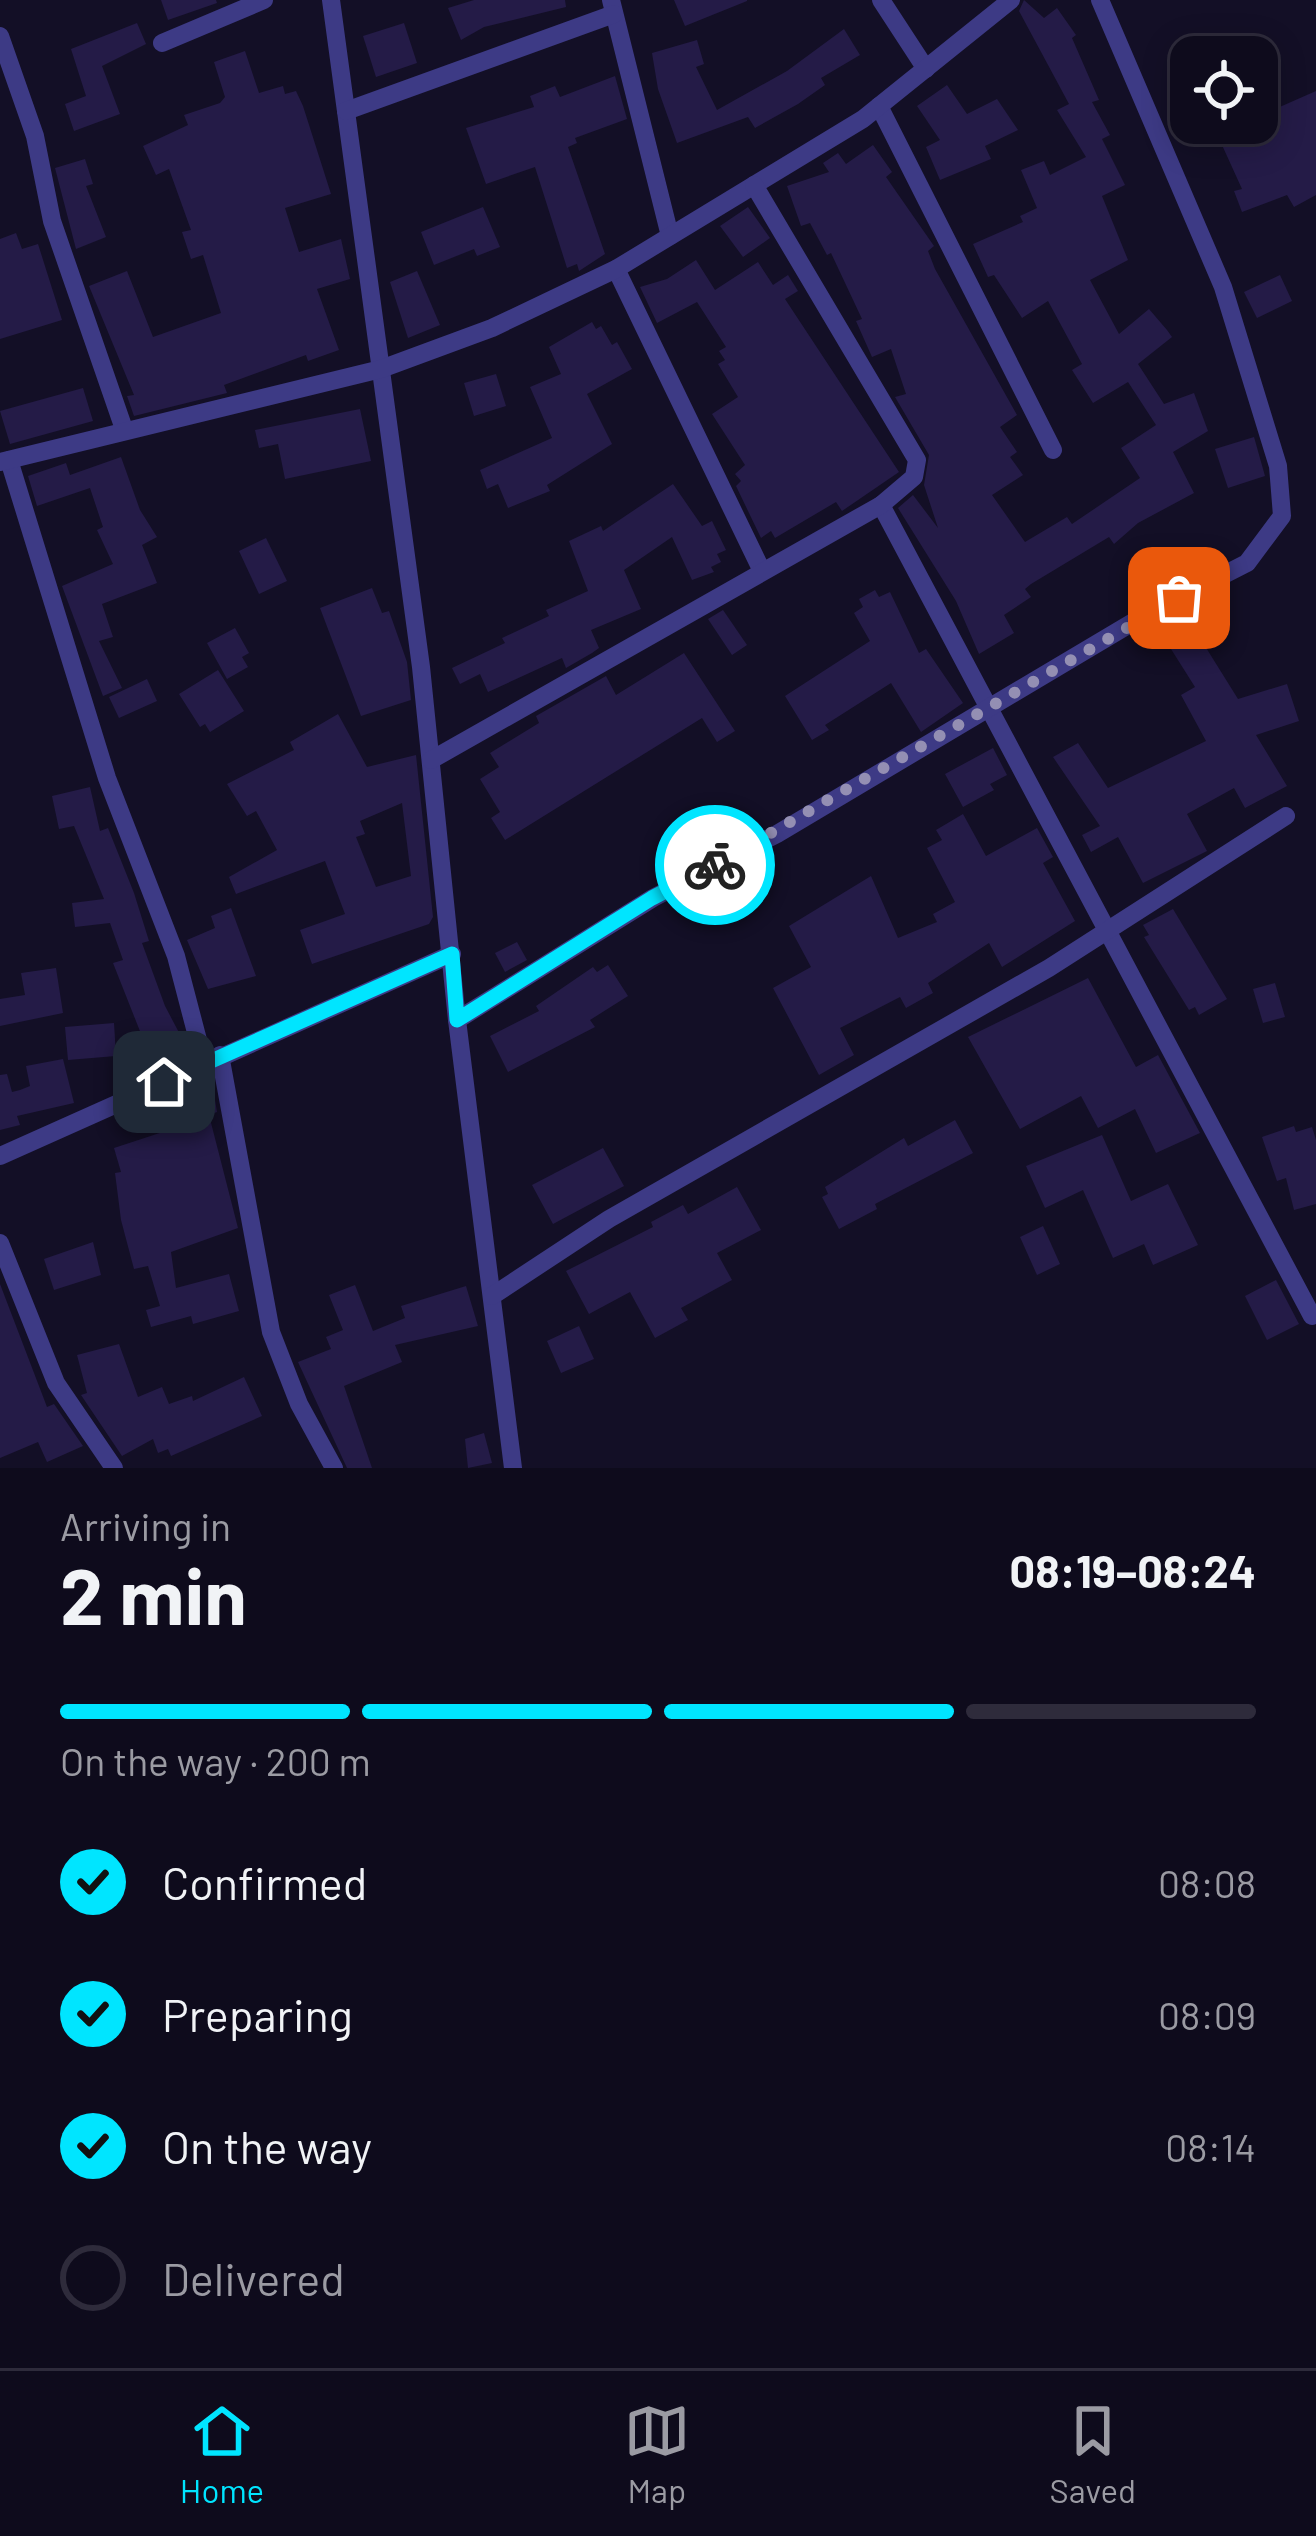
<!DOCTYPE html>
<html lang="en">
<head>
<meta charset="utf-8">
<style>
	body { margin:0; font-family:Barlow,sans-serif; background:#171425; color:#f1f3f6; height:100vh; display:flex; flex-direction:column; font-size:45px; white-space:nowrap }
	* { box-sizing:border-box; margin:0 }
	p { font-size:39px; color:#9b9ba3 }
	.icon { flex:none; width:66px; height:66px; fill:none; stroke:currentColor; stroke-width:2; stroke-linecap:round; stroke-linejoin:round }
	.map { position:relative; height:1468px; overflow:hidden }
	.drawer { display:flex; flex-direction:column; background:#0e0b1c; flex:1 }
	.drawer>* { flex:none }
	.buttons { position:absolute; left:1170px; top:36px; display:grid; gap:24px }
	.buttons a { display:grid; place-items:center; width:108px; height:108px; border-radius:24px; background:#0e0b1c; box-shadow:0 6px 30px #0003,0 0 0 3px #2e2b3b; font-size:60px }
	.pin { position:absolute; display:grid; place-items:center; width:102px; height:102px; color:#fff; margin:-51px; border-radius:24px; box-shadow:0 6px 18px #0006 }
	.courier { position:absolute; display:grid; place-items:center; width:120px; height:120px; margin:-60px; border:9px solid #00e5ff; border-radius:50%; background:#fff; color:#222; box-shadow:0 3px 15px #0007 }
	.overview em { font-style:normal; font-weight:700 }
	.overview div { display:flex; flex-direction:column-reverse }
	.overview { display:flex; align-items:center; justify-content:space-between; height:204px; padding:0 60px }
	h1 { font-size:78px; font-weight:700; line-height:90px }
	.bar { display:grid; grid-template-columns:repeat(4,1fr); gap:18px 12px; align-content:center; height:144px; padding:0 60px }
	.bar i { height:15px; border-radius:9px; background:#2e2b3b }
	.bar .selected { background:#00e5ff }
	.bar p { grid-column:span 4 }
	ol { padding:0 60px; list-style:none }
	li { display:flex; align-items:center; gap:36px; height:132px }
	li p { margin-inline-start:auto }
	li .icon { padding:12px; border-radius:50%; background:#00e5ff; color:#111; stroke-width:4 }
	li:last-child { color:#9b9ba3 }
	li i { width:66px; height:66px; border:6px solid #2e2b3b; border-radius:50% }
	.tab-bar { display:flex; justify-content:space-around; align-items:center; height:168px; border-top:3px solid #2e2b3b; background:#0e0b1c; font-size:33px; color:#9b9ba3 }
	.tab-bar a { display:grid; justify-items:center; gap:6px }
	.tab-bar .selected { color:#00e5ff }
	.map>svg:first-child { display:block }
	.building { fill:#241b47; fill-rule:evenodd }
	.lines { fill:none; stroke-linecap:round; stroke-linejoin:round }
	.minor { stroke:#3d3a85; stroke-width:18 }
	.done { stroke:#948fb3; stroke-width:12; stroke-dasharray:0 21.6 }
	.route { stroke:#00e5ff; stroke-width:15 }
</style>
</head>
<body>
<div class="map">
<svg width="1316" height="1468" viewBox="0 0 1316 1468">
	<rect width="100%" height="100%" fill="#130f26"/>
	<g class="building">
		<path d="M161,0H216L217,3L168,20Z"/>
		<path d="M474,0H565L566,7L484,27L461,40L448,8Z"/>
		<path d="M674,0H747V1L685,26Z"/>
		<path d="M1024,0L1044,18L1057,8L1076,35L1072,38L1099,100L1092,102L1110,135L1102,139L1125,185L1102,196L1128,260L1090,280L1119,334L1149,309L1167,330L1172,337L1138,364L1164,404L1194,393L1208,431L1173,452L1194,493L1138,523L1114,544L1109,537L1031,584L1025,589L1031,597L1004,615L1014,633L979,654L956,601L898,508L913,495L938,528L924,485L929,455L895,397L906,394L891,349L872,357L856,321L862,319L831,253L827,255L810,223L801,226L787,186L829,172L823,163L838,153L846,164L873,145L892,172L886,177L934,246L928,251L935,269L1017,415L1000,427L1017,452L1010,457L1023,475L992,495L1025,542L1067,517L1072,524L1140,478L1121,448L1156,425L1128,382L1093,403L1072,370L1082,364L1048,301L1022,318L994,275L988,277L973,244L1023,222L1020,216L1037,208L1021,170L1044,161L1050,175L1086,157L1057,110L1069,104L1019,11Z"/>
		<path d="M137,23L146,44L102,66L120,114L74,131L65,104L86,96L71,49Z"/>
		<path d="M404,23L417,63L376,77L363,36Z"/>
		<path d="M844,29L860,55L821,78L825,85L798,104L755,128L748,117L677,143L658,89L652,53L697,40L704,64L696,67L717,110L787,71Z"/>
		<path d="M245,51L259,93L283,86L285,94L296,91L303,106L331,194L285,208L299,252L341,239L350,279L317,289L339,350L308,361L306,355L224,385L227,393L134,416L127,396L134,395L89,286L127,271L153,337L221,313L203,255L191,259L182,232L191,230L169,169L156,175L143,146L188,125L184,115L220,103L225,97L214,62Z"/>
		<path d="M615,76L627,119L575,138L577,143L568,147L605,254L579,271L577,264L567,268L535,167L486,184L466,128L534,107L530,96L555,86L560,97Z"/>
		<path d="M947,85L967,114L997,99L1018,130L985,146L991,159L940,180L926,147L940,140L917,106Z"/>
		<path d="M1316,91V195L1294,207L1287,195L1242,212L1234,191L1242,189L1212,123H1257V117Z"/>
		<path d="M85,159L93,184L86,186L106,237L76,249L55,168Z"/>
		<path d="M483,207L500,247L477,256L474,249L434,265L421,232Z"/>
		<path d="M748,207L770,238L743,257L720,226Z"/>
		<path d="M16,233L22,249L38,244L62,320L0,339V239Z"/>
		<path d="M696,260L715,290L758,262L773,285L788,275L798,291L785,299L899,472L842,511L836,502L775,538L771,531L761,538L736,486L741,481L735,474L745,465L712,414L738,397L718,364L725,360L719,351L726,347L697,302L657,323L640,287L667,279Z"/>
		<path d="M417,271L440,325L408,338L390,282Z"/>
		<path d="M1280,275L1292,301L1257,318L1244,292Z"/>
		<path d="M592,322L596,329L601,326L612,345L617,342L632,369L587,394L612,444L547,485L550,491L508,508L498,484L487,489L480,470L552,438L530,387L561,374L549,347Z"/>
		<path d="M496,374L506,406L474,416L464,383Z"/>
		<path d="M83,388L93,421L10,444L0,411Z"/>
		<path d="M360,409L371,461L285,479L278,444L259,448L255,430Z"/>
		<path d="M1254,437L1265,476L1228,488L1215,449Z"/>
		<path d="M121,457L140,510L157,537L142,545L157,583L102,604L113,637L99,641L122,688L103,696L62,586L113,564L97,530L103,527L90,488L37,506L28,476L66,463L70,475Z"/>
		<path d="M673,484L702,526L712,521L726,550L717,554L721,562L711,567L714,572L692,580L672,537L624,570L641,609L591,630L599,648L592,653L566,668L562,658L488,692L480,674L460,684L452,668L505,643L502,638L549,616L546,610L588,591L569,541L601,526L603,531Z"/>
		<path d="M266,538L287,581L259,594L239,551Z"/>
		<path d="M372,588L382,613L389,611L407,662L411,700L361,716L320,608Z"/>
		<path d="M875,590L879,597L890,592L919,653L926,649L963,703L921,732L891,683L825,725L829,730L812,740L785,696L870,641L854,613L863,607L859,599Z"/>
		<path d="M723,610L747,645L732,655L708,619Z"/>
		<path d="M1185,614L1238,699L1287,684L1299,721L1256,735L1287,786L1245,808L1234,788L1187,814L1207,851L1143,883L1118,837L1091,852L1082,835L1100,826L1053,757L1078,743L1108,788L1206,741L1181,695L1195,687L1159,630Z"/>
		<path d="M235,628L249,653L242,657L248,667L227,679L207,643Z"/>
		<path d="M684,653L735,731L717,742L702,718L505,840L491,818L500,812L480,779L499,767L490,753L539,723L536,716L606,676L616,695Z"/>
		<path d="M218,670L244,711L210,732L205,724L200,727L179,694Z"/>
		<path d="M147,679L157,701L119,718L109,697Z"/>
		<path d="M338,714L367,767L416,755L433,917L429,924L312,964L300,930L345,914L325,861L236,894L229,877L277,850L256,811L247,816L227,784L294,750L290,742ZM402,803L411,876L376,887L356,837L365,834L360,821Z"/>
		<path d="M993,748L1007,775L990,784L994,790L963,807L945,774Z"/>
		<path d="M90,787L100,831L108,828L134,893L149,941L142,943L165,1006L185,1044L151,1059L113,963L123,960L110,923L75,927L72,903L104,899L74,826L59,829L52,796Z"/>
		<path d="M963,814L986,856L1037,828L1053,857L1043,863L1075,921L1002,967L989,943L928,983L933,993L906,1008L900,997L840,1028L854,1055L819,1075L773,988L811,967L789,926L871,876L898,938L937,922L933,914L955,902L927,848L942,840L936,830Z"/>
		<path d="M231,908L256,976L208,989L187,940L215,928L211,916Z"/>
		<path d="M1173,909L1227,999L1199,1015L1195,1007L1189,1010L1144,937L1149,935L1143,925Z"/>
		<path d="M517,942L527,960L505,972L495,953Z"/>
		<path d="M608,965L628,996L590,1020L595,1027L508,1072L490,1036L539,1011L536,1006L593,967L597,972Z"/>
		<path d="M56,968L63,1013L0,1026V999L25,995L21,973Z"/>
		<path d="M1088,978L1136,1067L1158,1055L1200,1133L1156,1153L1135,1109L1098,1128L1081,1096L1020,1129L968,1037Z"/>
		<path d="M1275,983L1285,1017L1263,1023L1253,989Z"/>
		<path d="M114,1023L116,1056L68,1060L65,1027Z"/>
		<path d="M63,1059L74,1103L17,1116L20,1125L0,1130V1075L7,1074L12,1092L20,1090L30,1086L26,1066Z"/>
		<path d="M205,1079L215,1100L217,1112L209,1115L238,1228L171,1252L176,1288L229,1274L239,1311L193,1324L191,1316L151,1327L146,1310L160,1306L148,1266L134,1269L121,1220L115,1173L121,1172L114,1148L181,1126L168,1096Z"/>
		<path d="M955,1120L973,1153L875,1204L877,1209L839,1229L822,1197L828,1194L825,1187L904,1138L908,1146Z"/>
		<path d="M1294,1126L1296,1132L1312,1127L1316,1140V1204L1294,1210L1286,1178L1277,1181L1262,1137Z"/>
		<path d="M1102,1135L1131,1201L1168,1184L1198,1245L1153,1265L1144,1244L1113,1258L1083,1190L1045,1208L1026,1166Z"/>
		<path d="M603,1148L624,1186L553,1224L532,1185Z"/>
		<path d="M737,1187L761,1230L717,1253L732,1280L681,1308L688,1320L655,1338L630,1292L589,1314L566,1271L653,1227L651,1222L683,1205L688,1214Z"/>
		<path d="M1043,1226L1060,1264L1037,1275L1020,1237Z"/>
		<path d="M93,1242L101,1275L54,1290L44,1259Z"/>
		<path d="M1276,1280L1299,1324L1267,1340L1245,1296Z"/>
		<path d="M0,1284L47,1407L54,1404L83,1446L47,1462L38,1442L0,1458Z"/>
		<path d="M355,1285L373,1331L405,1318L401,1306L466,1286L478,1326L395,1345L402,1362L344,1386L372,1468H347L298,1362L331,1349L326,1337L343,1330L329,1295Z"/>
		<path d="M579,1326L594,1359L561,1373L547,1341Z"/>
		<path d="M119,1344L138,1397L162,1387L169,1404L192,1396L193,1401L244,1377L262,1416L171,1456L168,1449L158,1453L153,1439L122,1456L81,1395L87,1393L77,1355Z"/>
		<path d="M484,1433L492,1463L468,1468L465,1439Z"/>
	</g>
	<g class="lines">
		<g class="minor">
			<path d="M331,0L421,667L457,1020L513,1468"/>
			<path d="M611,0L670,236"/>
			<path d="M881,0L926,69"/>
			<path d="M0,36L35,136L52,221L124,429"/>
			<path d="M162,43L264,0"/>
			<path d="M879,106L1053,450"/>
			<path d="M346,111L614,14"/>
			<path d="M616,269L761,569"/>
			<path d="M9,460L107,778L176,956L204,1063"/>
			<path d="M0,462L381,369L492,328L616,269L863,119L1011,0"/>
			<path d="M881,505L1312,1316"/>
			<path d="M431,760L881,505L914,477L917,460L754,185"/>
			<path d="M457,1020L653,898L777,834L1145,615L1247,563L1282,516L1278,466L1223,287L1100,0"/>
			<path d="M220,1055L271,1332L299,1404L334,1468"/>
			<path d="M0,1156L452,954"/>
			<path d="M0,1243L56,1383L114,1468"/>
			<path d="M492,1296L609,1219L1049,968L1286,816"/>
		</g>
	</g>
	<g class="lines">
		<path class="done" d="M715,865L1179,598"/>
		<path class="route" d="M164,1082L452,954L457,1020L652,898L715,865"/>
	</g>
</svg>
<div class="buttons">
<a><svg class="icon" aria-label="locate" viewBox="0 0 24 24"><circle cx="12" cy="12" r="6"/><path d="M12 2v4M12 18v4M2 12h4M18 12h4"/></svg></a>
</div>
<div class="pin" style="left:1179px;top:598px;background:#ea580c"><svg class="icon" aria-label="bag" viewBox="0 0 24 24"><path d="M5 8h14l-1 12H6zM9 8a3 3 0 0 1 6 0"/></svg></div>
<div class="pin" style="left:164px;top:1082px;background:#1f2937"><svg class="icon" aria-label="home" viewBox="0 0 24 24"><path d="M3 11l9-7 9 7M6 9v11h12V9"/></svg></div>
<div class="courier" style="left:715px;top:865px"><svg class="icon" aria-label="bike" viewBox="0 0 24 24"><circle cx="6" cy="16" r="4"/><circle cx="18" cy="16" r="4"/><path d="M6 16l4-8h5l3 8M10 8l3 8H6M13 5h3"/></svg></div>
</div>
<section class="drawer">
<div class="overview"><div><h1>2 min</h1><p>Arriving in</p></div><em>08:19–08:24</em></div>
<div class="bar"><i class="selected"></i><i class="selected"></i><i class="selected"></i><i></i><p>On the way · 200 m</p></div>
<ol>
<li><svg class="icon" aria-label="check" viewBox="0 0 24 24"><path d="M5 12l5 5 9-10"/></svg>Confirmed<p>08:08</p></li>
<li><svg class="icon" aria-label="check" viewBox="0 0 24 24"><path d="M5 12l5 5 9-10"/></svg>Preparing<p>08:09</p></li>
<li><svg class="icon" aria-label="check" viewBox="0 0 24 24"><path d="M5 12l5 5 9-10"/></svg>On the way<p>08:14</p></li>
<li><i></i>Delivered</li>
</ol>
</section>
<nav class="tab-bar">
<a class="selected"><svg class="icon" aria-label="home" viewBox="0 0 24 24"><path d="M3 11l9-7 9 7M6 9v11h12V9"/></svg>Home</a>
<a><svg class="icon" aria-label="map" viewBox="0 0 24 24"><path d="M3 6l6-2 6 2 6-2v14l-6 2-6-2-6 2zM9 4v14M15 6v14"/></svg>Map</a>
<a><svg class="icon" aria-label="saved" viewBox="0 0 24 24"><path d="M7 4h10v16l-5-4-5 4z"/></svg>Saved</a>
</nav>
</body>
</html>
